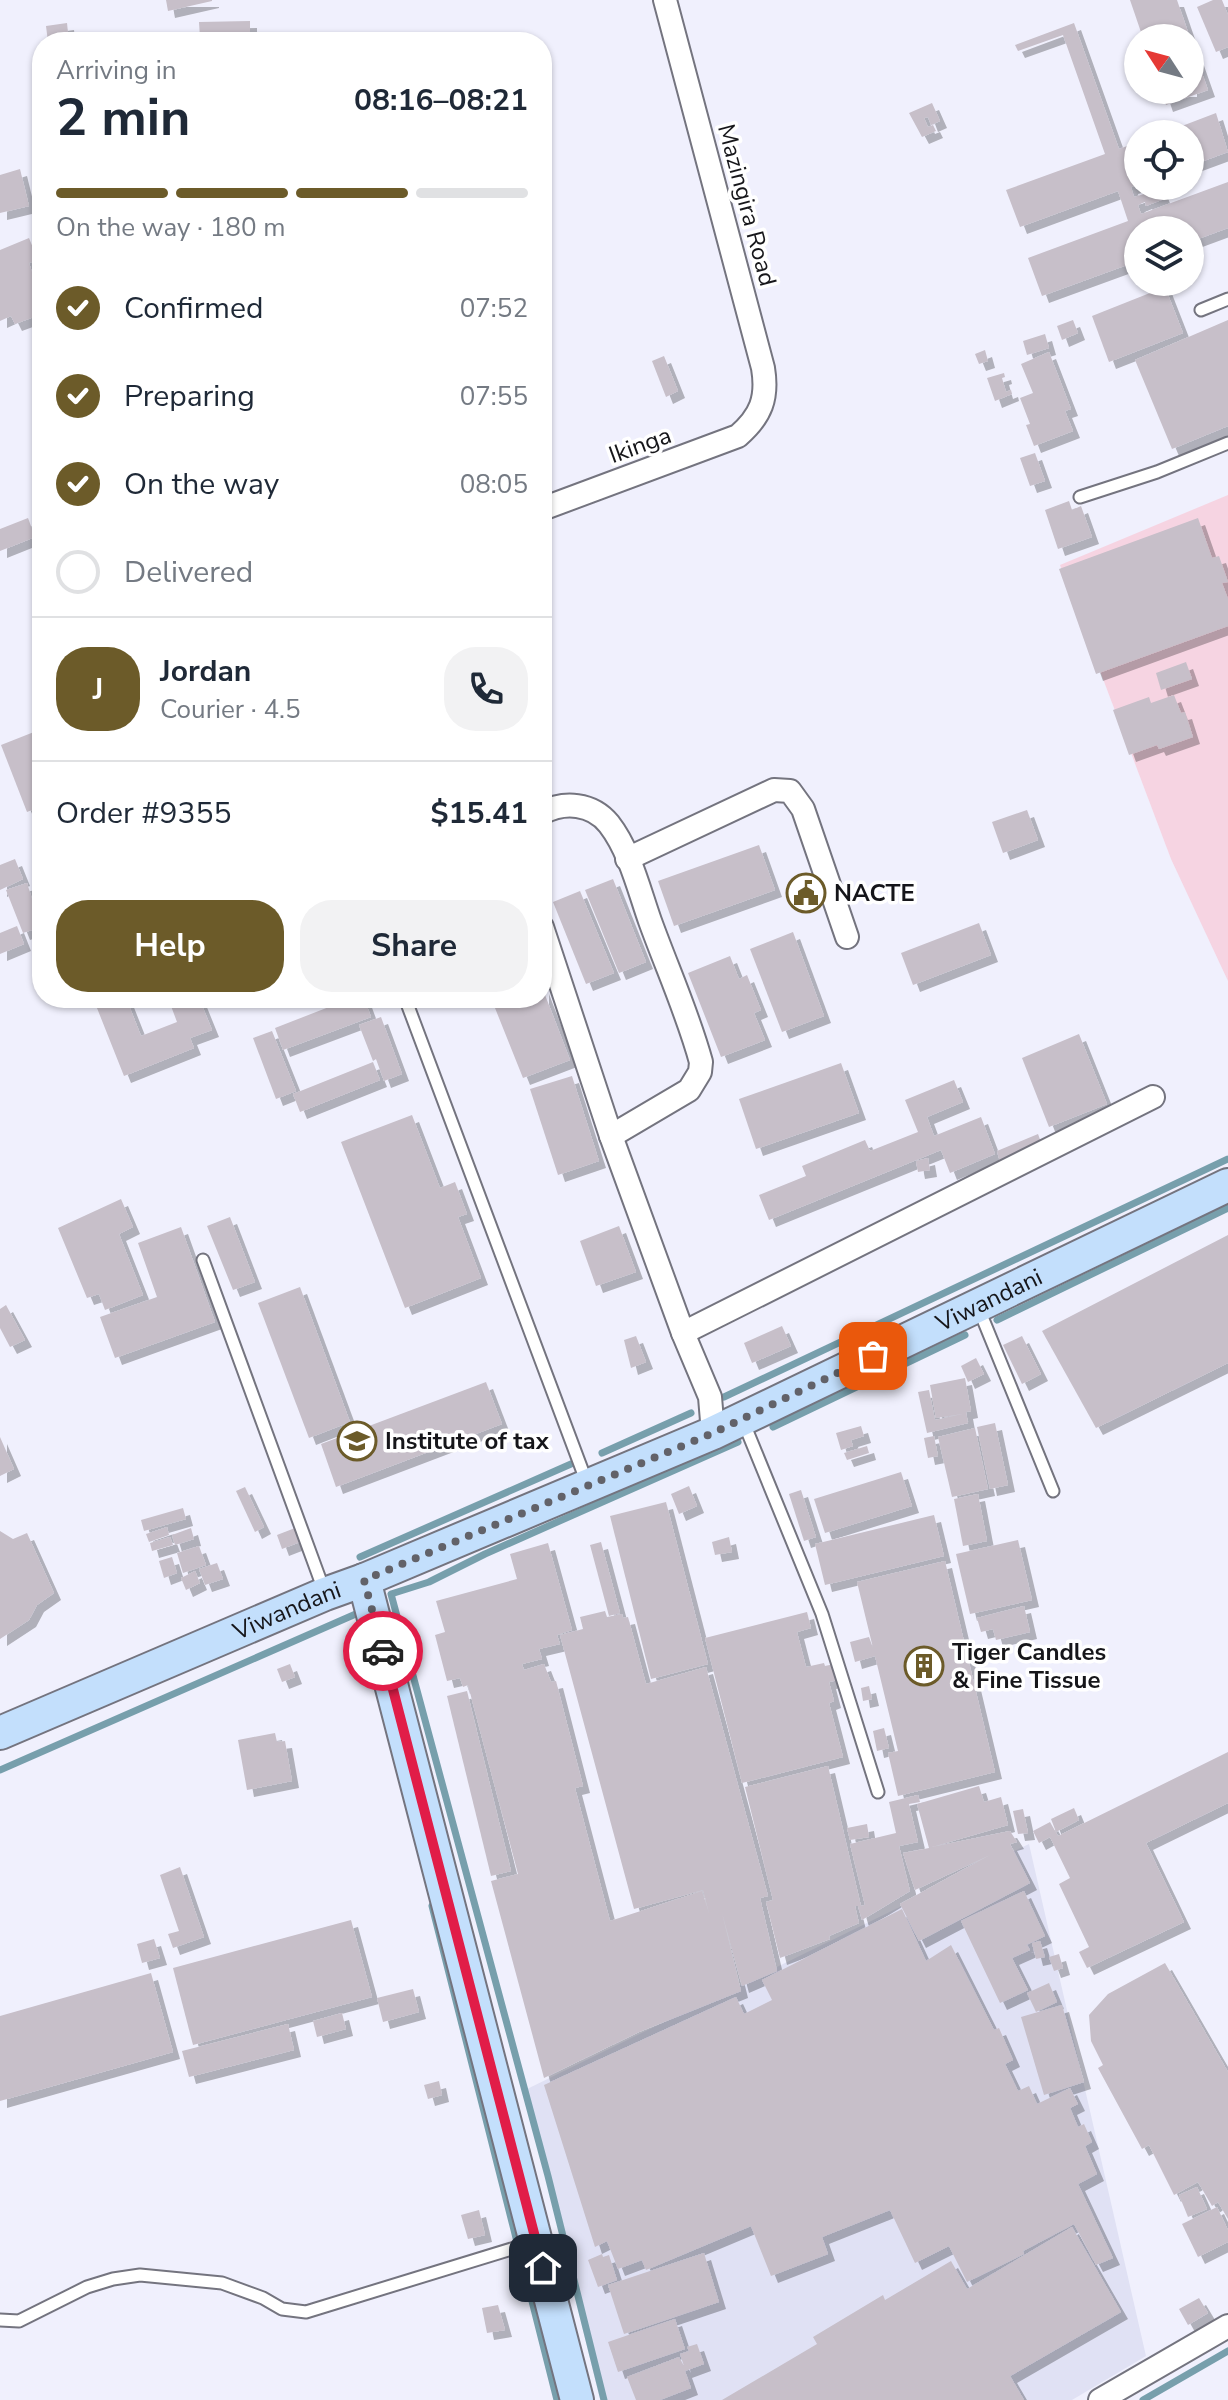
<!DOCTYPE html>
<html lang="en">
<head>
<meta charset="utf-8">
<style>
	body { margin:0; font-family:"Nunito Sans",sans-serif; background:#f2f2f3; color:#1f2937; height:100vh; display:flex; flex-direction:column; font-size:30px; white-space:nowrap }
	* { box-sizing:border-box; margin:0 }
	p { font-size:26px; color:#747a83 }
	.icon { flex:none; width:44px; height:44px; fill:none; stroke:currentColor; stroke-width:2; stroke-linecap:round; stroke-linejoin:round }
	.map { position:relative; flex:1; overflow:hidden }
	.details { position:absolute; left:32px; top:32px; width:520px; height:976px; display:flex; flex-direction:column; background:#fff; border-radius:32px; box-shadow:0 2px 6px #0004 }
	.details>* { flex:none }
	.needle { width:52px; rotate:306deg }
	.buttons { position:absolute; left:1124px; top:24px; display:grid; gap:16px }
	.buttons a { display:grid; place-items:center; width:80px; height:80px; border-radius:50%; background:#fff; box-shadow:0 2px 6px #0004; font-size:40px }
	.pin { position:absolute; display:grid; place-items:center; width:68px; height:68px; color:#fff; margin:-34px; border-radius:16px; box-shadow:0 4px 12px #0006 }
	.courier { position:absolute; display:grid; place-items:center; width:80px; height:80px; margin:-40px; border:6px solid #e11d48; border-radius:50%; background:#fff; color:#222; box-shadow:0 2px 10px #0007 }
	.summary em { font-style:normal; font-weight:700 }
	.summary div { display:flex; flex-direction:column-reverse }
	.summary { display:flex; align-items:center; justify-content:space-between; height:136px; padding:0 24px }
	h1 { font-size:52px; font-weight:700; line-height:60px }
	.bar { display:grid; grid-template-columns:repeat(4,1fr); gap:12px 8px; align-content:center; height:96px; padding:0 24px }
	.bar i { height:10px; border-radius:6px; background:#e0e1e3 }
	.bar .selected { background:#6c5b29 }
	.bar p { grid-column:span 4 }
	.line { display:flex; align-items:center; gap:20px; padding:0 24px; border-top:2px solid #e0e1e3 }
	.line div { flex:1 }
	.round { display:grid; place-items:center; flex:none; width:84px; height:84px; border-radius:32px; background:#f2f2f3 }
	ol { padding:0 24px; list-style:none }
	li { display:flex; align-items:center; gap:24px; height:88px }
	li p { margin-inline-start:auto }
	li .icon { padding:8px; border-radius:50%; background:#6c5b29; color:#fff; stroke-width:4 }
	li:last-child { color:#747a83 }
	li i { width:44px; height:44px; border:4px solid #e0e1e3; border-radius:50% }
	.cta { display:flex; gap:16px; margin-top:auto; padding:16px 24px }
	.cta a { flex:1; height:92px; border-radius:32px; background:#6c5b29; color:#fff; font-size:32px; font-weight:700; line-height:92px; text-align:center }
	.cta a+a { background:#f2f2f3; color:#1f2937 }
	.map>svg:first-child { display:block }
	.built { fill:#e0e1f4 }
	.green { fill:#f6d4e2 }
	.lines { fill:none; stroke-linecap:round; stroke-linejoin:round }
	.stream { stroke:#779fac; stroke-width:7 }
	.building { fill:#c7bfc9; filter:url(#shadow) }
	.lane-casing { stroke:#74747f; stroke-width:15 }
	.street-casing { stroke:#74747f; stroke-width:26 }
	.secondary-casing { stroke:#74747f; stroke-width:36 }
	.lane { stroke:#fff; stroke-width:11 }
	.street { stroke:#fff; stroke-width:22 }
	.secondary { stroke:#c3dffc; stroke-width:32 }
	.done { stroke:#626269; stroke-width:8; stroke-dasharray:0 14.4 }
	.route { stroke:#e11d48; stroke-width:10 }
	.labels { text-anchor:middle; stroke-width:7; stroke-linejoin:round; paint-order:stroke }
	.street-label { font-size:24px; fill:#16161a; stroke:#fff }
	.poi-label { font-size:24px; font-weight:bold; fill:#16161a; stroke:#fff; text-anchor:start }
</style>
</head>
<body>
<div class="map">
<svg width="1228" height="2400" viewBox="0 0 1228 2400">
	<defs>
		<filter id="shadow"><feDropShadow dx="7" dy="7" stdDeviation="0" flood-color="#0004"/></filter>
	</defs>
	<rect width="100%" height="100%" fill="#f0f0fd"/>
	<path class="built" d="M1029,1844L1146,2356L1072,2400H600L525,2090Z"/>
	<path class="green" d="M1228,495V981L1171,859L1060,565Z"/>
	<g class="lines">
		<g class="stream">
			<path d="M997,1320L1228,1208"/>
			<path d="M724,1397L1228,1159"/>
			<path d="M773,1427L965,1335"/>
			<path d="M602,1453L691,1413"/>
			<path d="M360,1557L571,1464"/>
			<path d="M0,1770L358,1613L360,1618"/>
			<path d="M432,1906L557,2400"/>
			<path d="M604,2400L548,2176L391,1594L429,1582L485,1554L738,1442"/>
			<path d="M1143,2400L1228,2351"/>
		</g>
	</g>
	<g class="building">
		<path d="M166,0H212V1L168,11Z"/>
		<path d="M1130,0H1177L1190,38H1143Z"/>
		<path d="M1213,0H1222L1228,15V47L1216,52L1197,7Z"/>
		<path d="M250,21V37L200,38L199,22Z"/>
		<path d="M67,23L69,42H48L46,26Z"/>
		<path d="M1074,23L1119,149L1138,142V185L1131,187L1134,197L1144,194L1142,190L1159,186L1164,199L1146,206L1145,202L1138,205L1141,214L1228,182V228L1190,242V230H1138V261L1042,296L1028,258L1128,221L1118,191L1020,227L1006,190L1105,154L1063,35L1018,51L1015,45Z"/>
		<path d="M1190,39L1208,90L1166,105L1161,90H1190Z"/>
		<path d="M932,103L940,121L931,125L928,117L924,118L928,127L933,125L936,131L922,137L909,113Z"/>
		<path d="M1216,113L1228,152L1190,166V134H1161Z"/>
		<path d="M20,169L29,206L0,213V175Z"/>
		<path d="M29,238L38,260L29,263L32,272L40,269L42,274V314L15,324L11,316L0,321V250Z"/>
		<path d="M1165,287L1183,333L1109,362L1092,316Z"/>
		<path d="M1073,320L1078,333L1062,340L1057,326Z"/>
		<path d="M1228,320V426L1172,449L1135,360Z"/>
		<path d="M1045,334L1049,348L1027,355L1023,341Z"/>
		<path d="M42,345V365H39L34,347Z"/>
		<path d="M985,350L988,361L979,364L975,354Z"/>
		<path d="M1049,352L1071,409L1065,411L1073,431L1034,446L1026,425L1030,424L1020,398L1033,393L1021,364Z"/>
		<path d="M664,356L678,391L666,397L652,361Z"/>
		<path d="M1004,373L1005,377L1002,378L1006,392L1011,390L1012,394L995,401L987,378Z"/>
		<path d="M1035,453L1045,481L1030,486L1020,458Z"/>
		<path d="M1069,501L1072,510L1081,506L1092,537L1058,549L1045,510Z"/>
		<path d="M28,518L35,537L0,551V529Z"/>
		<path d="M1198,518L1212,558L1219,556L1228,582L1222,583L1228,599V626L1096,674L1059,569Z"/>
		<path d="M1186,662L1192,679L1161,690L1156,673Z"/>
		<path d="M1174,695L1181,713L1185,712L1193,737L1159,749L1157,745L1129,755L1113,710L1149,697L1151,703Z"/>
		<path d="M39,730L42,737V806L27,812L1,745Z"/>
		<path d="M1027,810L1038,840L1003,853L992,822Z"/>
		<path d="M759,845L775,890L674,926L658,881Z"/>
		<path d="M15,859L23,879L0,890V865Z"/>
		<path d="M613,879L646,962L619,973L585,890Z"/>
		<path d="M27,883L41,927L23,933L6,890Z"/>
		<path d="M580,891L614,973L586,984L553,902Z"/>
		<path d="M979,923L991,955L913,985L901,953Z"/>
		<path d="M17,926L24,944L0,954V933Z"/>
		<path d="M793,932L824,1016L782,1032L750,949Z"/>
		<path d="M730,956L739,979L747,975L761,1010L754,1013L765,1040L721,1057L688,973Z"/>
		<path d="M542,987L570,1060L523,1078L491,998H542Z"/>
		<path d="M93,998H126L141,1036L177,1022L168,998H199L212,1030L190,1038L194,1048L124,1076Z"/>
		<path d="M352,998H364L371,1017L283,1050L275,1028Z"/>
		<path d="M381,1017L402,1074L384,1081L376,1059L373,1061L359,1025Z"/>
		<path d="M272,1031L296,1091L276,1099L253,1038Z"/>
		<path d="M1079,1034L1107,1104L1049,1127L1022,1058Z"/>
		<path d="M373,1062L380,1080L300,1112L293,1094Z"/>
		<path d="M841,1063L859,1113L756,1149L739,1099Z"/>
		<path d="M572,1076L599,1161L558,1175L530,1089Z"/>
		<path d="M954,1080L963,1102L927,1117L934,1136L981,1117L995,1154L950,1173L941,1150L769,1220L759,1195L806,1176L802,1166L865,1140L870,1151L918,1132L905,1100Z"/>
		<path d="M412,1115L440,1188L455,1182L467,1214L458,1217L481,1278L405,1308L341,1142Z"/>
		<path d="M1038,1134L1042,1145L1000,1162L997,1151Z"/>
		<path d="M928,1158L930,1170L918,1172L916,1161Z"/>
		<path d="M121,1199L133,1227L119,1234L143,1295L105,1310L99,1294L87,1298L58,1228Z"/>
		<path d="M230,1217L255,1282L233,1290L207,1226Z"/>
		<path d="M619,1226L636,1272L596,1286L580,1241Z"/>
		<path d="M181,1227L215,1322L115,1358L100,1317L157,1297L138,1243Z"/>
		<path d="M1228,1235V1363L1096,1428L1042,1331Z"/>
		<path d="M300,1287L350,1422L309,1438L258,1303Z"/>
		<path d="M6,1305L25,1340L10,1347L0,1328V1309Z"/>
		<path d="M782,1326L791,1346L752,1363L744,1343Z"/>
		<path d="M636,1336L646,1362L631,1368L624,1340Z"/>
		<path d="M1022,1336L1041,1374L1022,1384L1003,1345Z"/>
		<path d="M976,1358L984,1374L968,1382L961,1366Z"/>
		<path d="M965,1378L971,1411L966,1412L968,1423L927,1433L918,1392L929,1390L935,1420L962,1414L936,1418L930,1385Z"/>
		<path d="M486,1382L502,1424L336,1487L321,1444Z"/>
		<path d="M995,1423L1008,1485L990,1489L977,1427Z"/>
		<path d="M861,1426L864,1436L851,1440L853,1446L841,1450L836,1433Z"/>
		<path d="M975,1428L988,1489L952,1497L938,1437Z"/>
		<path d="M934,1436L938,1456L928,1458L924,1438Z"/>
		<path d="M0,1437L14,1469L0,1476Z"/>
		<path d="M867,1446L869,1453L847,1460L844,1453Z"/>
		<path d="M901,1472L912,1506L825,1533L814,1499Z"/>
		<path d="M689,1486L697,1506L679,1514L671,1494Z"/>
		<path d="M245,1487L264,1527L255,1532L236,1491Z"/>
		<path d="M801,1490L816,1537L804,1541L789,1494Z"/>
		<path d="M978,1494L987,1541L963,1546L954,1499Z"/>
		<path d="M666,1502L708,1664L651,1679L610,1516Z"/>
		<path d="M183,1508L186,1519L144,1531L141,1520Z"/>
		<path d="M934,1515L944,1556L825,1585L815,1544Z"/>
		<path d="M167,1527L169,1535L149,1542L146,1534Z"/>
		<path d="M191,1528L194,1539L175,1545L172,1535Z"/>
		<path d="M295,1528L300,1542L282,1549L277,1535Z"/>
		<path d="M0,1531L13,1539L27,1533L54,1593L37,1605L29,1620L0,1639Z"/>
		<path d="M170,1537L173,1545L152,1551L150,1543Z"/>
		<path d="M729,1537L732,1552L715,1555L712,1542Z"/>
		<path d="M1018,1540L1032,1600L970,1614L956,1554Z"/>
		<path d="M601,1542L620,1613L609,1616L590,1545Z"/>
		<path d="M548,1543L572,1630L557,1635L560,1644L539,1649L542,1659L522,1664L524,1670L544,1664L551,1682L556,1681L583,1786L575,1788L610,1921L702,1891L709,1913L703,1890L634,1909L560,1635L583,1629L580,1617L605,1611L607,1617L622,1614L623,1618L628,1617L646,1684L706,1667L768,1896L760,1898L777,1971L742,1986L722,1913L741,1991L639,2032L544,2078L491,1881L518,1874L468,1685L463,1687L460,1678L447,1681L435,1635L445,1632L436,1601L517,1579L510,1554Z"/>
		<path d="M199,1546L206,1565L183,1573L177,1553Z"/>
		<path d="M172,1557L177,1573L164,1578L159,1561Z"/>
		<path d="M945,1561L995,1772L898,1796L888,1753L898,1751L875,1656L855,1662L850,1642L869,1637L873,1648L857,1582Z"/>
		<path d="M217,1563L223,1579L205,1585L199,1569Z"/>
		<path d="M195,1571L200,1583L186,1590L181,1578Z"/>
		<path d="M1024,1606L1030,1632L996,1640L993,1629L981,1632L977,1618Z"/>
		<path d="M807,1612L811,1628L797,1632L806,1667L824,1663L825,1666L834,1664L838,1680L829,1682L834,1701L829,1703L843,1757L742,1783L705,1638Z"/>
		<path d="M290,1664L295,1677L282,1682L277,1669Z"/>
		<path d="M869,1686L872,1699L863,1701L861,1688Z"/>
		<path d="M467,1691L511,1871L491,1876L447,1696Z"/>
		<path d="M884,1728L889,1748L877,1751L873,1731Z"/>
		<path d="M275,1733L277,1742L285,1741L292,1781L247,1790L238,1740Z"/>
		<path d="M1228,1752V1803L1146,1843L1184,1922L1087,1968L1079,1952L1089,1947L1059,1884L1070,1878L1050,1837L1039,1843L1033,1831L1050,1822L1058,1836Z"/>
		<path d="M828,1766L861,1906L865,1905L850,1844L896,1833L889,1802L918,1795L920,1802L909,1804L918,1842L899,1846L910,1891L862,1920L858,1906H855L859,1923L829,1936L830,1939L780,1958L766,1902L773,1900L745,1787Z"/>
		<path d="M979,1786L984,1802L1001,1797L1008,1825L932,1847L1010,1831L1017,1842L1010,1844L1030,1883L919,1941L900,1904L990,1855L915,1890L903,1853L929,1848L917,1804Z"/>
		<path d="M1074,1808L1079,1820L1056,1832L1051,1819Z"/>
		<path d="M1023,1809L1028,1833L1018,1834L1013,1811Z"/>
		<path d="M867,1824L869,1837L850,1840L847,1828Z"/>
		<path d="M180,1867L204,1937L173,1948L168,1934L179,1931L160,1875Z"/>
		<path d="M1024,1891L1045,1936L1024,1946L1027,1945L1030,1950L1012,1958L1028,1990L1000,2003L961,1921Z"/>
		<path d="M902,1909L926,1961L951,1945L994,2030L999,2028L1013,2060L1005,2064L1018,2091L1029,2086L1037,2104L1070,2088L1078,2104L1070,2108L1078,2127L1084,2124L1092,2142L1085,2146L1097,2174L1078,2184L1113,2258L1096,2265L1074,2224L1023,2251L1024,2254L967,2282L949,2246L915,2263L890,2210L822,2237L828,2254L771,2276L751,2226L646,2270L642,2260L618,2269L607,2241L595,2247L544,2085L736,1997L744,2014L772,2000L762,1980Z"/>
		<path d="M351,1920L372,1997L193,2045L173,1968Z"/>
		<path d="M154,1939L160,1958L142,1963L137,1944Z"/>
		<path d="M1040,1941L1045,1957L1036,1959L1032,1943Z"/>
		<path d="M1059,1954L1063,1968L1054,1971L1049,1957Z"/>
		<path d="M1165,1963L1228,2072V2219L1218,2202L1212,2206L1198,2182L1174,2195L1149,2145L1142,2149L1098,2068L1103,2065L1091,2041L1089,2015L1108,1994Z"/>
		<path d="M151,1973L173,2052L0,2101V2016Z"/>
		<path d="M1049,1983L1057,2002L1036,2012L1027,1993Z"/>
		<path d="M413,1989L419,2012L383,2022L377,1998Z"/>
		<path d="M1062,2005L1084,2082L1044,2095L1021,2017Z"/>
		<path d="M342,2013L346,2029L317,2037L313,2021Z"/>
		<path d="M288,2024L294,2050L189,2077L182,2051Z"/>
		<path d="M439,2081L442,2095L428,2099L424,2085Z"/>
		<path d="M1197,2187L1207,2209L1188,2217L1179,2195Z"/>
		<path d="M1217,2207L1228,2230V2242L1198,2257L1182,2224Z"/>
		<path d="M479,2210L485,2235L468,2239L461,2215Z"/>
		<path d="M1072,2227L1121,2312L1010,2376L1024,2400H722L817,2344L813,2337L883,2295L885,2300L951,2261L967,2289Z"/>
		<path d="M704,2253L719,2302L624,2334L608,2285Z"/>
		<path d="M602,2254L603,2257L609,2255L617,2280L598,2287L588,2260Z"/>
		<path d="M1199,2298L1208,2313L1188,2325L1179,2309Z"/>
		<path d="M498,2305L505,2330L487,2333L482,2308Z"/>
		<path d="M675,2319L685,2349L618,2372L608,2342Z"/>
		<path d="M697,2344L704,2364L685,2371L691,2388L660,2400H636L627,2377L679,2357L684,2366L680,2354L689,2351L687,2347Z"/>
	</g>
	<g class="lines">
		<g class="lane-casing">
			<g id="lane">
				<path d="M1201,310L1228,299"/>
				<path d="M1080,497L1157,472L1228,443"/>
				<path d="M405,998L587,1483"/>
				<path d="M203,1260L325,1593"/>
				<path d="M978,1307L1053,1491"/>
				<path d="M743,1421L822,1614L878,1792"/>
				<path d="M0,2320L19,2321L87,2287L113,2279L140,2275L222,2283L263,2298L282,2309L306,2312L531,2243"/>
			</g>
		</g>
		<g class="street-casing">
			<g id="street">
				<path d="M542,509L738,436C761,416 768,398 763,368L665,0"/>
				<path d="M542,813C564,801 592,803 609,824C630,851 639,890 650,921C667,968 688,1014 701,1062L700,1072L689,1090L611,1136"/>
				<path d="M627,859L774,790L790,791L803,809L847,937"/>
				<path d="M542,927L611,1136L683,1333L710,1397L713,1433"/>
				<path d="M683,1333L1153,1097"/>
				<path d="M1100,2400L1228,2326"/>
			</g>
		</g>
		<g class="secondary-casing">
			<g id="secondary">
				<path d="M364,1580L577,2400"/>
				<path id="s1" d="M0,1733L325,1594L364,1580L713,1433L1228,1185"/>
			</g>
		</g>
		<use href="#lane" class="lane"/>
		<use href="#street" class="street"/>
		<use href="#secondary" class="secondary"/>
	</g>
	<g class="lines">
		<path class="done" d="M383,1651L364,1580L713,1433L873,1356"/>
		<path class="route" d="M383,1651L543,2268"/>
	</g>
	<defs>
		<g id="civic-ring" transform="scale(2)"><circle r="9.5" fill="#fff" stroke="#6c5b29" stroke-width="1.5"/><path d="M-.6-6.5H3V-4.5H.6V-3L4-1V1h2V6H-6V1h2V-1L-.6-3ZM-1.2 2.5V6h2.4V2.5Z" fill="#6c5b29"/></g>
		<g id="university-ring" transform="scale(2)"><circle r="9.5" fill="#fff" stroke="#6c5b29" stroke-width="1.5"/><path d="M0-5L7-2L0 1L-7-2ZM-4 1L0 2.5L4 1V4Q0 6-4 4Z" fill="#6c5b29"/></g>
		<g id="building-ring" transform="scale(2)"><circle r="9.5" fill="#fff" stroke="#6c5b29" stroke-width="1.5"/><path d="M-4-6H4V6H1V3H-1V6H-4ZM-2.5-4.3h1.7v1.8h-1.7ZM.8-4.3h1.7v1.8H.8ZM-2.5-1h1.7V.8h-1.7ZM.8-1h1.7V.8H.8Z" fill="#6c5b29"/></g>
	</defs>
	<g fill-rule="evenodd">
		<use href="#civic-ring" x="806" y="893"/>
		<use href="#university-ring" x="357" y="1441"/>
		<use href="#building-ring" x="924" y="1666"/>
	</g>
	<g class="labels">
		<g class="street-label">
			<text transform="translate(747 205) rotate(75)" y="8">Mazingira Road</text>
			<text transform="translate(640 445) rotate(-20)" y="8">Ikinga</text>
			<text dy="8" stroke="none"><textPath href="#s1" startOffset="1080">Viwandani</textPath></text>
			<text dy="8" stroke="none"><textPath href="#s1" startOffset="312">Viwandani</textPath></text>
		</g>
		<g class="poi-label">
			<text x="834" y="901">NACTE</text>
			<text x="385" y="1449">Institute of tax</text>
			<text x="952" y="1660">Tiger Candles<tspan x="952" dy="28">&amp; Fine Tissue</tspan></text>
		</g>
	</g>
</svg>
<div class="buttons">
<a><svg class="needle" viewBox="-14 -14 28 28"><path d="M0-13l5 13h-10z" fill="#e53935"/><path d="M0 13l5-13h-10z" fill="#747a83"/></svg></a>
<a><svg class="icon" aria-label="locate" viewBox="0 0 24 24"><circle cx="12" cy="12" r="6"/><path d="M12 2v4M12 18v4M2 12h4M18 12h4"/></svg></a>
<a><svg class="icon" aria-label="layers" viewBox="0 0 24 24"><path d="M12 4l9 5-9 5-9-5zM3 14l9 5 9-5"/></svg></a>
</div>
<div class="pin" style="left:873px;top:1356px;background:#ea580c"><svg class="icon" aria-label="bag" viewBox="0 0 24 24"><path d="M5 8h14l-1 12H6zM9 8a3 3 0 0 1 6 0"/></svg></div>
<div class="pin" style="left:543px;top:2268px;background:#1f2937"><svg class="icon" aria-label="home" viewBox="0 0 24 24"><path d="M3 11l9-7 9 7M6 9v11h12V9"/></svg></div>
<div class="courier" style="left:383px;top:1651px"><svg class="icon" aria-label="car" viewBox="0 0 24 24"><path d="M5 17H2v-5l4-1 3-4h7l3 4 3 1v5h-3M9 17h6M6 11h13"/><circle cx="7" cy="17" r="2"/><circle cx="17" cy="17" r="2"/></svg></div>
<section class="details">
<div class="summary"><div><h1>2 min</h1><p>Arriving in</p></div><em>08:16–08:21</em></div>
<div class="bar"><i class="selected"></i><i class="selected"></i><i class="selected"></i><i></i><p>On the way · 180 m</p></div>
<ol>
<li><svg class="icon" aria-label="check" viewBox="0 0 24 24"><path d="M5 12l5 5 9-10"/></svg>Confirmed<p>07:52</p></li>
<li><svg class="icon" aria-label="check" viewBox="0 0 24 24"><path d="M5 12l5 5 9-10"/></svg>Preparing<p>07:55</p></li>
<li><svg class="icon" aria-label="check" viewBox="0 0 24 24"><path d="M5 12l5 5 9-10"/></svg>On the way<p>08:05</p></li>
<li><i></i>Delivered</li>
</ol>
<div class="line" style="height:144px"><b class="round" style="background:#6c5b29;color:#fff">J</b><div><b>Jordan</b><p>Courier · 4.5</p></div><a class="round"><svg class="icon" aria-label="phone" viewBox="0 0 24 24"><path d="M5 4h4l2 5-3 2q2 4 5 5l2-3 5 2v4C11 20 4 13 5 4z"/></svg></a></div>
<div class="line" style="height:104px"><div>Order #9355</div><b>$15.41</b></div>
<div class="cta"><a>Help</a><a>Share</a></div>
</section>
</div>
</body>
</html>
